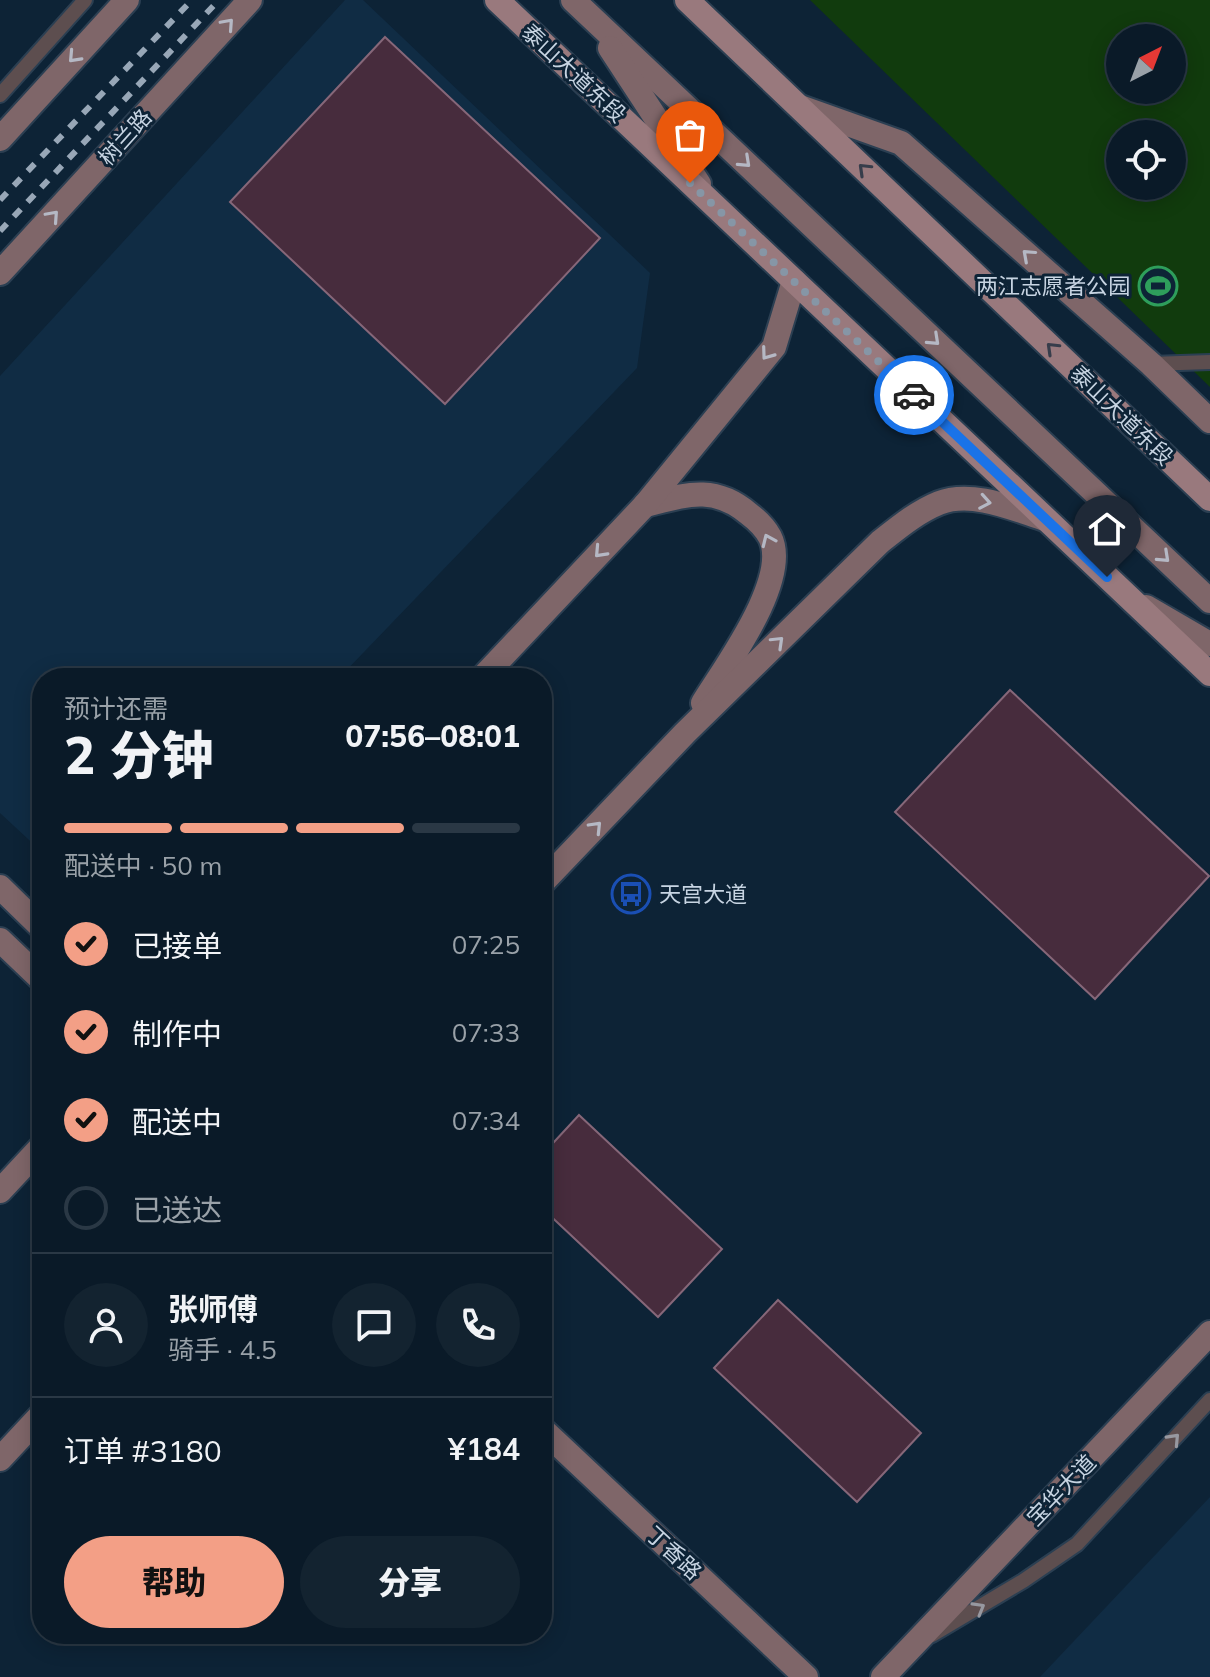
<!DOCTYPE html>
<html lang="zh">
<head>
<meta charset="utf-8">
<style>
	body { margin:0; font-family:Mulish,"Noto Sans SC",sans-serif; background:#132330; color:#f1f3f6; height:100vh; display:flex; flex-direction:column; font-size:30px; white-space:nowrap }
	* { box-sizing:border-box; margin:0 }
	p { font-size:26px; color:#99a1a8 }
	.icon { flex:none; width:44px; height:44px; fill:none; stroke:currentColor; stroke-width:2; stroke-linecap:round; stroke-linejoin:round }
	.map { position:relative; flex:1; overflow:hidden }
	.sheet { position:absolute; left:32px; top:668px; width:520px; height:976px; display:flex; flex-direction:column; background:#0a1a28; border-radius:32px; box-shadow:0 4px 20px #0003,0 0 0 2px #2a3845 }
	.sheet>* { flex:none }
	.needle { width:52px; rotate:42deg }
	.controls { position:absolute; left:1106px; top:24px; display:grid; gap:16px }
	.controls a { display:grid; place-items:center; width:80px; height:80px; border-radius:50%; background:#0a1a28; box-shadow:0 4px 20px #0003,0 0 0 2px #2a3845; font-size:40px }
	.pin { position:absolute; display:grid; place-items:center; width:68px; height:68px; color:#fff; margin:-82px -34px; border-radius:50% 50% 50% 0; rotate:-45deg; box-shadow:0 0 8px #0007 }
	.pin .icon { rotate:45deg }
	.courier { position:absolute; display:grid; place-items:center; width:80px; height:80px; margin:-40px; border:6px solid #1a73e8; border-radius:50%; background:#fff; color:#222; box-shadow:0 2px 10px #0007 }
	.summary em { font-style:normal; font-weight:800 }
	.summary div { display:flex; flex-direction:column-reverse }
	.summary { display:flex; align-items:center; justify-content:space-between; height:136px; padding:0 32px }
	h1 { font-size:52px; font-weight:800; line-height:60px }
	.bar { display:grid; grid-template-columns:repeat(4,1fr); gap:12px 8px; align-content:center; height:96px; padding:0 32px }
	.bar i { height:10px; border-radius:6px; background:#2a3845 }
	.bar .on { background:#f39f86 }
	.bar p { grid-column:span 4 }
	.line { display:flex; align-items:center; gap:20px; padding:0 32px; border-top:2px solid #2a3845 }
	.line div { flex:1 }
	.round { display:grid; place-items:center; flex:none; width:84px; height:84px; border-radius:42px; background:#132330 }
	ol { padding:0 32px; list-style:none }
	li { display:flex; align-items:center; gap:24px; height:88px }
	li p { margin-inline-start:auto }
	li .icon { padding:8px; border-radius:50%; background:#f39f86; color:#111; stroke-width:4 }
	li:last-child { color:#99a1a8 }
	li i { width:44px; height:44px; border:4px solid #2a3845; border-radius:50% }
	.action { display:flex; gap:16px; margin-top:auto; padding:16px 32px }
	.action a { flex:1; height:92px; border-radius:48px; background:#f39f86; color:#111; font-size:32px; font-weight:800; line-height:92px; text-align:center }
	.action a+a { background:#132330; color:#f1f3f6 }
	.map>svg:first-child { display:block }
	.built { fill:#102c44 }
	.green { fill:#113b0d; fill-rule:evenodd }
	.building { fill:#472c3d; stroke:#866779; stroke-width:2 }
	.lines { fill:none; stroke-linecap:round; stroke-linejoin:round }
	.lane-casing { stroke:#2b3f52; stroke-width:18 }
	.secondary-casing { stroke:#2b3f52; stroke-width:28 }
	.primary-casing { stroke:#2b3f52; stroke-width:28 }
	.lane { stroke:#5d4e4f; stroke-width:14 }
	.secondary { stroke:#7f6669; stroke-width:24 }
	.primary { stroke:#99797d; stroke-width:24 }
	.rail { stroke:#98a7b7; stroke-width:6; stroke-dasharray:10 10; stroke-linecap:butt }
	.oneway { stroke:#b5b8c4 }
	.oneway2 { stroke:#373d4b }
	.oneway3 { stroke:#9798a0 }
	.done { stroke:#8696a6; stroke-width:8; stroke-dasharray:0 14.4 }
	.route { stroke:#1a73e8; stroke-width:10 }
	.labels { text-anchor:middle; stroke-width:6; stroke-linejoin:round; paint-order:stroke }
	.street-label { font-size:22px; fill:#c7d4e2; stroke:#0d2336 }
	.poi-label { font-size:22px; fill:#c7d4e2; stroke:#0d2336; text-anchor:end }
</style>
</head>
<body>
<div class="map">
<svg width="1210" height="1677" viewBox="0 0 1210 1677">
	<rect width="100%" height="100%" fill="#0d2336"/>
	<g class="built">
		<path d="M345,0H363L650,273L637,368L339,678H42V852L0,813V376Z"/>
		<path d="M1210,1497V1677H1040Z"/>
	</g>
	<path class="green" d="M810,0H1210V387ZM1120,38H1172V90H1120ZM1120,134H1172V186H1120Z"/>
	<g class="building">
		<path d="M385,37L600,238L445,404L230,202Z"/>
		<path d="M1010,690L1209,876L1095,999L895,812Z"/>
		<path d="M579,1115L722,1249L658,1317L542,1208V1155Z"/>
		<path d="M778,1300L921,1433L857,1502L714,1368Z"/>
	</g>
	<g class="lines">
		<g class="lane-casing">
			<g id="lane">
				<path d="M0,95L85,0"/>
				<path d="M1151,364L1210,362"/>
				<path d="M932,1635L1023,1581L1077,1544L1210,1400"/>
			</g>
		</g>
		<g class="secondary-casing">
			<g id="secondary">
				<path d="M573,0L1210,601"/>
				<path d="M610,48L699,184"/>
				<path d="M800,107L901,143L1151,364L1210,421"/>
				<path d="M0,139L127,0"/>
				<path d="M0,273L250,0"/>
				<path d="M645,505C685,495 714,484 749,514C757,520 765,528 770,537C791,579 725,667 703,703"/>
				<path d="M1146,607L1210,644"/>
				<path d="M482,678L645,505L774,347L794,281"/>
				<path d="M542,883L685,733L880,542C899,527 917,512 939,503C972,490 1014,509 1045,519"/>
				<path d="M0,887L42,928"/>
				<path d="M0,940L42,980"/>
				<path d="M0,1191L42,1146"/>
				<path d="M542,1429L806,1677"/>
				<path d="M0,1459L42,1414"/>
				<path d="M883,1677L1210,1333"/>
			</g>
		</g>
		<g class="primary-casing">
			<g id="primary">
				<path d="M497,0L1210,674"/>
				<path d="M687,0L1210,499"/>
			</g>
		</g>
		<use href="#lane" class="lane"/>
		<use href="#secondary" class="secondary"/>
		<use href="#primary" class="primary"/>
		<g class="rail">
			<path d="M0,200L192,0"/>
			<path d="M0,231L219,0"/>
		</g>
	</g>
	<defs><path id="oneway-chevron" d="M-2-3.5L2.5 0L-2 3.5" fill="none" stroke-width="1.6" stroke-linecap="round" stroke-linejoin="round" transform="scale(2)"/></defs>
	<g class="oneway">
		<use href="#oneway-chevron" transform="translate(228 24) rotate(-48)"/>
		<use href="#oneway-chevron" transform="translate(74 57) rotate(133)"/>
		<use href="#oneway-chevron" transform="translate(745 162) rotate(43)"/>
		<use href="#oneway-chevron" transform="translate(53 216) rotate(-48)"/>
		<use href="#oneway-chevron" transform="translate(1028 255) rotate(-138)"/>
		<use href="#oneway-chevron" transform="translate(934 340) rotate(43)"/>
		<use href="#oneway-chevron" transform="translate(767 354) rotate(126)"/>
		<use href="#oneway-chevron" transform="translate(985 502) rotate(10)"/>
		<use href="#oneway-chevron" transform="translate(768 540) rotate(-114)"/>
		<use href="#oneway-chevron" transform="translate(600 552) rotate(133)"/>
		<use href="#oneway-chevron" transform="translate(1164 557) rotate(43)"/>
		<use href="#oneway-chevron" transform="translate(778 642) rotate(-44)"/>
		<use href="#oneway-chevron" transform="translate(596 827) rotate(-46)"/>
	</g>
	<g class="oneway2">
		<use href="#oneway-chevron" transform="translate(864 169) rotate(-136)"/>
		<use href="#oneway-chevron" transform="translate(1052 348) rotate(-136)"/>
	</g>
	<g class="oneway3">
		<use href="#oneway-chevron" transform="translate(1174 1439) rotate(-47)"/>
		<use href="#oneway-chevron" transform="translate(979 1608) rotate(-30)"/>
	</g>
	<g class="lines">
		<path class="done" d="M690,183L914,395"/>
		<path class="route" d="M914,395L1107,577"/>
	</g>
	<defs>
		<g id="stadium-ring" transform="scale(2)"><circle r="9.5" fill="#0d2336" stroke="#2e9e5b" stroke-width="1.5"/><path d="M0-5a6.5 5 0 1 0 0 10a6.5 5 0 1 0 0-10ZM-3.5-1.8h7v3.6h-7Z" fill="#2e9e5b"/></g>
		<g id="bus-ring" transform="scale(2)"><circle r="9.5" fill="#0d2336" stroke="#1a4fb4" stroke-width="1.5"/><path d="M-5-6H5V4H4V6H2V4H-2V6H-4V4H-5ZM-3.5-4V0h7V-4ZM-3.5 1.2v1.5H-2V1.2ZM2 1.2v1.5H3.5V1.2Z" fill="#1a4fb4"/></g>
	</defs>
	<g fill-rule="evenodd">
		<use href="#stadium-ring" x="1158" y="286"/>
		<use href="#bus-ring" x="631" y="894"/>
	</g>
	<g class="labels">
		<g class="street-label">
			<text transform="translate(574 73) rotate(43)" y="8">泰山大道东段</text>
			<text transform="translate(125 137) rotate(-48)" y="8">树兰路</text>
			<text transform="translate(1122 415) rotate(44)" y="8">泰山大道东段</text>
			<text transform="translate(1061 1490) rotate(-46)" y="8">宝华大道</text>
			<text transform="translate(674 1553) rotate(43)" y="8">丁香路</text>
		</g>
		<g class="poi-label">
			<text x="1130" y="294">两江志愿者公园</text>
			<text x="659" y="902" text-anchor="start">天宫大道</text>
		</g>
	</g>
</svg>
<div class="controls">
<a><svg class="needle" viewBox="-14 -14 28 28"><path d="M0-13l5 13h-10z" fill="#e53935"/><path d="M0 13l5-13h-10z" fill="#99a1a8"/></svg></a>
<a><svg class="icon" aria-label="locate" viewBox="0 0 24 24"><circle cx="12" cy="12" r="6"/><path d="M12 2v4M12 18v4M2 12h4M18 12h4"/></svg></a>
</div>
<div class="pin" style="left:690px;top:183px;background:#ea580c"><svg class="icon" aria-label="bag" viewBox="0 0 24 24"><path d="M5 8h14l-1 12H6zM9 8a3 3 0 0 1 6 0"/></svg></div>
<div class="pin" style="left:1107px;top:577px;background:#1f2937"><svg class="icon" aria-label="home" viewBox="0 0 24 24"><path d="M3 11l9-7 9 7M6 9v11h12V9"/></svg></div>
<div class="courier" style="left:914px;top:395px"><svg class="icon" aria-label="car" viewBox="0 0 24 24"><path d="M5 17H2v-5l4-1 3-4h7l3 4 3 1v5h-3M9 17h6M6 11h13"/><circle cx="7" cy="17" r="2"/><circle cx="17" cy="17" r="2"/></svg></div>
<section class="sheet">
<div class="summary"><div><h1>2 分钟</h1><p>预计还需</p></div><em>07:56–08:01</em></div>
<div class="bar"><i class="on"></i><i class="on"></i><i class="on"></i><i></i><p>配送中 · 50 m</p></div>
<ol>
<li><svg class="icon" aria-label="check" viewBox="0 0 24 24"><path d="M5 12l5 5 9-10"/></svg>已接单<p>07:25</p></li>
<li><svg class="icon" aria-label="check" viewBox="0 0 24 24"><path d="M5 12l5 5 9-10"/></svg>制作中<p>07:33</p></li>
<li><svg class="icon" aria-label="check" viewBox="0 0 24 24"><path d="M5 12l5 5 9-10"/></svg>配送中<p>07:34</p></li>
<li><i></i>已送达</li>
</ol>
<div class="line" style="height:144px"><a class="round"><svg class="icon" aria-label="person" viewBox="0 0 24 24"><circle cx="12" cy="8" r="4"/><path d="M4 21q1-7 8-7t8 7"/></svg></a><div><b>张师傅</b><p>骑手 · 4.5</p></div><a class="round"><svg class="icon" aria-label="chat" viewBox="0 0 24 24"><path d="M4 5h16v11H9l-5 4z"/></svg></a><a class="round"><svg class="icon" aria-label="phone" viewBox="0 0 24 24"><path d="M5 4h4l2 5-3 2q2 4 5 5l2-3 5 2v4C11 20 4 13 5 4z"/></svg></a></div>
<div class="line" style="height:104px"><div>订单 #3180</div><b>¥184</b></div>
<div class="action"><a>帮助</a><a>分享</a></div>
</section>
</div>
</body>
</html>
